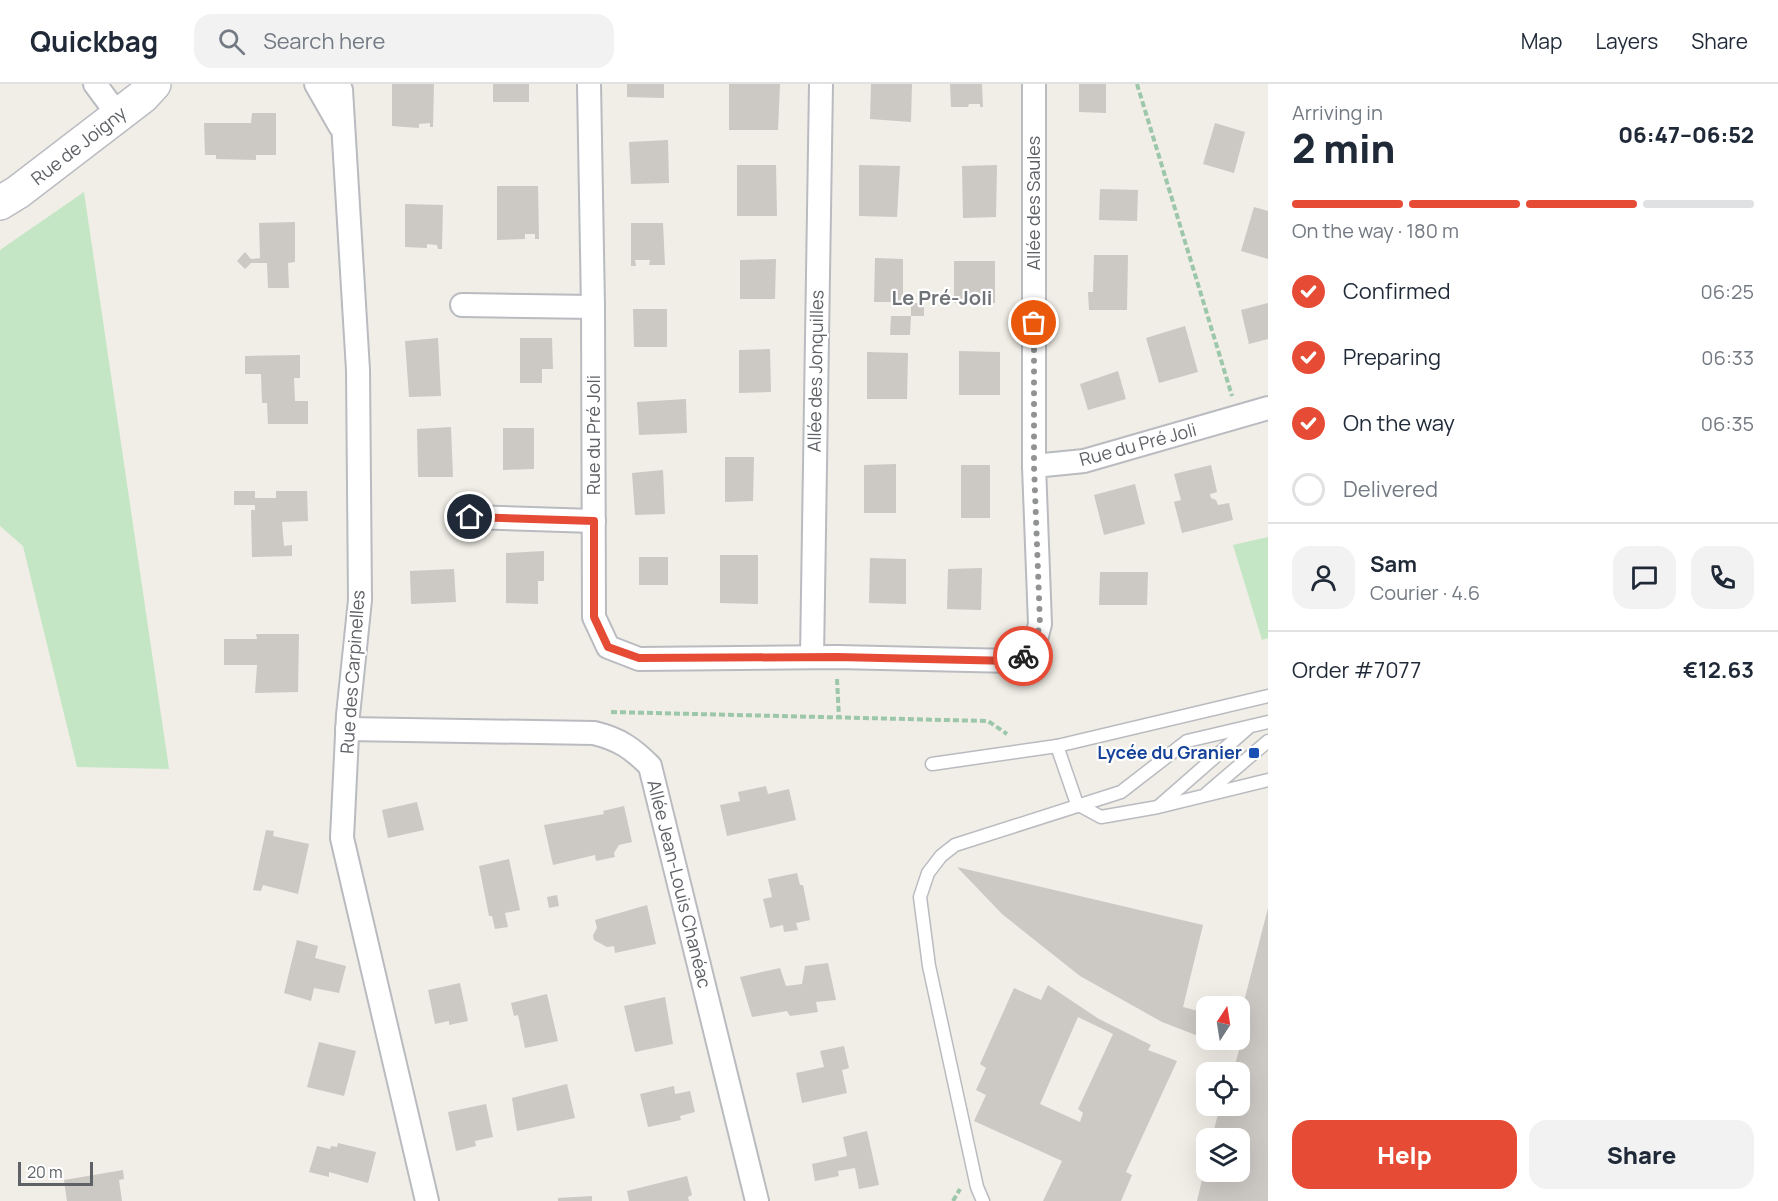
<!DOCTYPE html>
<html lang="en">
<head>
<meta charset="utf-8">
<style>
	body { margin:0; font-family:Manrope,sans-serif; background:#f2f2f3; color:#1f2937; height:100vh; display:flex; flex-direction:column; font-size:22px; white-space:nowrap }
	* { box-sizing:border-box; margin:0 }
	p { font-size:20px; color:#747a83 }
	.icon { flex:none; width:33px; height:33px; fill:none; stroke:currentColor; stroke-width:2; stroke-linecap:round; stroke-linejoin:round }
	.map { position:relative; flex:1; overflow:hidden }
	.panel { display:flex; flex-direction:column; background:#fff; width:510px }
	.panel>* { flex:none }
	.needle { width:39px; rotate:12deg }
	.tools { position:absolute; left:1196px; top:912px; display:grid; gap:12px }
	.tools a { display:grid; place-items:center; width:54px; height:54px; border-radius:12px; background:#fff; box-shadow:0 6px 24px #0002; font-size:30px }
	.scale { position:absolute; left:18px; bottom:15px; width:75px; box-sizing:border-box; padding-left:6px; border:3px solid #5e6166; border-top:0; font-size:16px; line-height:21px; white-space:nowrap; color:#5e6166; -webkit-text-stroke:4px #fff; paint-order:stroke }
	.pin { position:absolute; display:grid; place-items:center; width:51px; height:51px; color:#fff; margin:-26px; border:3px solid #fff; border-radius:50%; box-shadow:0 2px 6px #0007 }
	.courier { position:absolute; display:grid; place-items:center; width:60px; height:60px; margin:-30px; border:4px solid #e64b36; border-radius:50%; background:#fff; color:#222; box-shadow:0 2px 8px #0007 }
	.overview em { font-style:normal; font-weight:800 }
	.overview div { display:flex; flex-direction:column-reverse }
	.overview { display:flex; align-items:center; justify-content:space-between; height:102px; padding:0 24px }
	h1 { font-size:39px; font-weight:800; line-height:45px }
	.bar { display:grid; grid-template-columns:repeat(4,1fr); gap:9px 6px; align-content:center; height:72px; padding:0 24px }
	.bar i { height:8px; border-radius:4px; background:#e0e1e3 }
	.bar .on { background:#e64b36 }
	.bar p { grid-column:span 4 }
	.line { display:flex; align-items:center; gap:15px; padding:0 24px; border-top:2px solid #e0e1e3 }
	.line div { flex:1 }
	.round { display:grid; place-items:center; flex:none; width:63px; height:63px; border-radius:18px; background:#f2f2f3 }
	ol { padding:0 24px; list-style:none }
	li { display:flex; align-items:center; gap:18px; height:66px }
	li p { margin-inline-start:auto }
	li .icon { padding:6px; border-radius:50%; background:#e64b36; color:#fff; stroke-width:4 }
	li:last-child { color:#747a83 }
	li i { width:33px; height:33px; border:3px solid #e0e1e3; border-radius:50% }
	.action { display:flex; gap:12px; margin-top:auto; padding:12px 24px }
	.action a { flex:1; height:69px; border-radius:18px; background:#e64b36; color:#fff; font-size:24px; font-weight:800; line-height:69px; text-align:center }
	.action a+a { background:#f2f2f3; color:#1f2937 }
	header { display:flex; align-items:center; gap:36px; box-sizing:border-box; height:84px; padding:0 30px; background:#fff; border-bottom:2px solid #e0e1e3 }
	header strong { font-size:28px }
	nav { display:flex; gap:33px; margin-inline-start:auto; font-size:21px }
	.search { width:420px; height:54px; background:#f2f2f3; display:flex; align-items:center; gap:15px; box-sizing:border-box; padding:0 21px; border-radius:18px; color:#747a83; font-size:22px }
	main { display:flex; flex:1; min-height:0 }
	.map>svg:first-child { display:block }
	.green { fill:#c4e6c5 }
	.building { fill:#ccc8c4; fill-rule:evenodd }
	.lines { fill:none; stroke-linecap:round; stroke-linejoin:round }
	.service-casing { stroke:#b9bbc0; stroke-width:15 }
	.minor-casing { stroke:#b9bbc0; stroke-width:26 }
	.secondary-casing { stroke:#babcc2; stroke-width:36 }
	.path { stroke:#9dc7ab; stroke-width:4; stroke-dasharray:6 3; stroke-linecap:butt }
	.service { stroke:#fff; stroke-width:12 }
	.minor { stroke:#fff; stroke-width:22 }
	.secondary { stroke:#fff; stroke-width:33 }
	.done { stroke:#919293; stroke-width:6; stroke-dasharray:0 10.8 }
	.route { stroke:#e64b36; stroke-width:8 }
	.transit-dot { fill:#1a4fb4; stroke:#fff; stroke-width:2 }
	.labels { text-anchor:middle; stroke-width:4.5; stroke-linejoin:round; paint-order:stroke }
	.street-label { font-size:18px; fill:#5e6166; stroke:#fff }
	.transit-label { font-size:18px; font-weight:bold; fill:#164399; stroke:#fff; text-anchor:end }
	.neighbourhood-label { font-size:20px; font-weight:bold; fill:#6f7378; stroke:#fff }
</style>
</head>
<body>
<header>
<strong>Quickbag</strong>
<div class="search"><svg class="icon" aria-label="search" viewBox="0 0 24 24"><circle cx="10" cy="10" r="6"/><path d="M15 15l6 6"/></svg>Search here</div>
<nav><a>Map</a><a>Layers</a><a>Share</a></nav>
</header>
<main>
<div class="map">
<svg width="1268" height="1117" viewBox="0 0 1268 1117">
	<rect width="100%" height="100%" fill="#f0eee6"/>
	<g class="green">
		<path d="M84,108L169,685L77,683L23,462L0,442V166Z"/>
		<path d="M1268,453V554L1262,556L1233,461Z"/>
	</g>
	<g class="building">
		<path d="M392,0H434L433,43H430V39L419,40V44L392,42Z"/>
		<rect x="493" y="0" width="36" height="18"/>
		<path d="M627,0H664V14L627,13Z"/>
		<path d="M729,0H780L778,46H729Z"/>
		<path d="M871,0H912L911,38L870,35Z"/>
		<path d="M950,0H982L983,23H980V20H969L968,23H951Z"/>
		<path d="M1079,0H1106V29L1079,28Z"/>
		<path d="M252,29H276V71H256V76L216,75V71H205L204,39H251Z"/>
		<path d="M1215,39L1245,48L1234,89L1203,80Z"/>
		<path d="M668,56L669,99L631,100L629,58Z"/>
		<path d="M737,81H776L777,132H737Z"/>
		<path d="M859,81L900,82L897,133L859,132Z"/>
		<path d="M997,81L996,133L963,134L962,82Z"/>
		<path d="M497,102H538L539,155H535V150H525V155L497,156Z"/>
		<path d="M1100,105L1138,106L1137,137L1099,136Z"/>
		<path d="M405,120L443,121L442,165H438L437,161L427,160V164L405,163Z"/>
		<path d="M1254,123L1268,127V175L1241,167Z"/>
		<path d="M295,138V178L288,179L289,204H268L267,179H251L245,185L237,177L245,168L251,175L260,174L259,139Z"/>
		<path d="M631,139H663L665,181H649L650,176H635L636,182H631Z"/>
		<path d="M1094,171H1128L1127,226H1089L1088,208H1093Z"/>
		<path d="M875,174L903,175V218H874Z"/>
		<path d="M776,175L775,215H740V176Z"/>
		<rect x="954" y="177" width="41" height="42"/>
		<rect x="911" y="219" width="13" height="13"/>
		<path d="M1268,219V255L1249,260L1241,226Z"/>
		<path d="M633,225H667V263H634Z"/>
		<path d="M891,232H911L910,251H890Z"/>
		<path d="M1185,242L1198,288L1159,299L1146,254Z"/>
		<path d="M438,254L441,312L409,313L405,257Z"/>
		<path d="M520,254H552L553,285H542V299H520Z"/>
		<path d="M770,265L771,308L739,309V266Z"/>
		<path d="M959,267L1000,268V311H959Z"/>
		<path d="M867,268L908,269L907,315H867Z"/>
		<path d="M300,271V294H294L295,317H308V340H268L267,319H262L261,290H245V272Z"/>
		<path d="M1118,287L1126,315L1088,326L1080,300Z"/>
		<path d="M686,315L687,349L639,351L637,318Z"/>
		<path d="M451,343L453,393H418L417,345Z"/>
		<path d="M503,344H534V385L503,386Z"/>
		<path d="M725,373H754L753,417L725,418Z"/>
		<path d="M896,380V429H864V381Z"/>
		<rect x="961" y="381" width="29" height="53"/>
		<path d="M1211,381L1217,408L1210,410L1211,414L1216,416L1218,421L1229,419L1233,436L1182,449L1174,418L1181,416L1174,390Z"/>
		<path d="M663,386L665,430L635,431L632,389Z"/>
		<path d="M1135,400L1145,440L1104,451L1094,411Z"/>
		<path d="M234,407H255V414H276V407H307L308,437L282,438L284,462L292,461V472L252,473L251,426H255V421H234Z"/>
		<path d="M544,467V497H538V520L506,519V469Z"/>
		<path d="M720,471H758V520L720,519Z"/>
		<rect x="639" y="473" width="29" height="28"/>
		<path d="M870,474L906,475V520L869,519Z"/>
		<path d="M982,484L981,526L947,525L948,485Z"/>
		<path d="M454,485L456,518L411,520L410,487Z"/>
		<path d="M1100,488H1148L1147,521H1099Z"/>
		<path d="M256,550H299L298,608L255,609L257,581H224V555H257Z"/>
		<path d="M766,702L768,710L789,705L796,736L727,752L720,721L740,717L738,708Z"/>
		<path d="M417,718L424,746L388,754L382,726Z"/>
		<path d="M624,722L632,758L619,761L614,769L615,773L596,777L595,771L553,781L544,741L604,730L603,727Z"/>
		<path d="M266,746L274,747L273,752L309,760L298,810L263,801L261,807L253,806Z"/>
		<path d="M509,775L520,826L505,829L508,843L495,845L492,832H489L479,782Z"/>
		<path d="M957,783L1203,841L1183,923L1206,929V955L1162,938L1080,892L1002,830Z"/>
		<path d="M797,789L800,801H803L810,836L796,839L798,846L784,848L783,841L770,844L763,815L772,813L768,795Z"/>
		<path d="M557,811L559,822L549,824L547,813Z"/>
		<path d="M647,821L656,860L615,869L614,862L607,863L594,856L593,851L597,844L595,836Z"/>
		<path d="M1268,824V1117H1197L1204,1087L1239,1088V1054H1212L1220,1022H1239V988H1228L1230,980L1235,981L1239,966L1209,956H1239V937Z"/>
		<path d="M297,856L318,862L315,874L346,882L339,909L314,904L311,917L284,909Z"/>
		<path d="M828,879L836,916L816,918L818,928L790,932L787,927L752,933L740,893L780,884L786,902L802,900L805,882Z"/>
		<path d="M460,899L468,937L449,941V937L435,940L428,906Z"/>
		<path d="M1048,901L1099,935L1151,961L1148,966L1177,977L1126,1088L1132,1091L1121,1117H1043L1062,1077L974,1037L986,1011L976,1006L986,984L980,980L1014,904L1041,916ZM1078,933L1113,950L1078,1025L1083,1029L1080,1038L1040,1020Z"/>
		<path d="M547,910L558,957L525,964L518,931L514,932L511,919Z"/>
		<path d="M665,913L673,960L635,968L624,922Z"/>
		<path d="M319,958L356,967L344,1012L307,1003Z"/>
		<path d="M844,962L849,984L842,986L847,1009L802,1019L796,989L824,983L820,967Z"/>
		<path d="M567,1000L575,1034L517,1047L512,1014Z"/>
		<path d="M674,1002L675,1010L690,1007L695,1028L680,1032L681,1036L648,1043L640,1010Z"/>
		<path d="M486,1020L493,1053L475,1057L476,1062L456,1067L448,1028Z"/>
		<path d="M867,1047L879,1101L859,1105L855,1084L838,1087L839,1092L815,1097L812,1080L847,1072L843,1053Z"/>
		<path d="M338,1059L376,1068L368,1099L329,1088V1093L309,1088L317,1062L330,1065L331,1062L337,1063Z"/>
		<path d="M123,1086L124,1095L119,1096L122,1117H67L64,1096Z"/>
		<path d="M687,1092L692,1111L688,1113L689,1117H629L627,1107Z"/>
		<path d="M592,1112V1117H558V1114Z"/>
	</g>
	<g class="lines">
		<g class="service-casing">
			<g id="service">
				<path d="M932,680L1057,662"/>
				<path d="M1207,709L1268,657"/>
				<path d="M1077,720L1057,662L1268,612"/>
				<path d="M1077,720L1101,733L1158,723L1268,696"/>
				<path d="M1159,722L1248,644"/>
				<path d="M983,1117L977,1103L929,882L920,813L928,789L941,772L955,761L1121,708L1187,657L1268,638"/>
			</g>
		</g>
		<g class="minor-casing">
			<g id="minor">
				<path d="M95,0L118,31"/>
				<path d="M316,0L340,42"/>
				<path d="M338,0L341,6L358,286L360,516L348,631L342,754L427,1117"/>
				<path d="M589,0L593,223L594,533L608,563L639,575L837,573L1013,577L1033,567L1040,540L1034,382L1084,377L1268,324"/>
				<path d="M1034,0V382"/>
				<path d="M462,221L593,223"/>
				<path d="M470,433L594,437"/>
				<path d="M812,573L821,0"/>
				<path d="M347,645L594,649C619,655 632,664 650,682L757,1117"/>
			</g>
		</g>
		<g class="secondary-casing">
			<path id="secondary" d="M0,119L18,108L142,13L154,0"/>
		</g>
		<g class="path">
			<path d="M1137,0L1232,312"/>
			<path d="M837,595L839,634"/>
			<path d="M611,628L988,637L1007,650"/>
			<path d="M953,1117L960,1105"/>
		</g>
		<use href="#service" class="service"/>
		<use href="#minor" class="minor"/>
		<use href="#secondary" class="secondary"/>
	</g>
	<g class="lines">
		<path class="done" d="M1023,572L1033,567L1040,540L1034,382V239"/>
		<path class="route" d="M470,433L594,437V533L608,563L639,574L837,573L1013,577L1023,572"/>
	</g>
	<rect class="transit-dot" x="1248" y="663" width="12" height="12" rx="3"/>
	<g class="labels">
		<g class="street-label">
			<text transform="translate(79 62) rotate(-38)" y="6">Rue de Joigny</text>
			<text transform="translate(1034 119) rotate(-90)" y="6">Allée des Saules</text>
			<text transform="translate(816 287) rotate(-89)" y="6">Allée des Jonquilles</text>
			<text transform="translate(594 351) rotate(-90)" y="6">Rue du Pré Joli</text>
			<text transform="translate(1138 361) rotate(-15)" y="6">Rue du Pré Joli</text>
			<text transform="translate(353 588) rotate(-86)" y="6">Rue des Carpinelles</text>
			<text transform="translate(679 800) rotate(76)" y="6">Allée Jean-Louis Chanéac</text>
		</g>
		<g class="transit-label">
			<text x="1242" y="675">Lycée du Granier</text>
		</g>
		<g class="neighbourhood-label">
			<text x="942" y="221">Le Pré-Joli</text>
		</g>
	</g>
</svg>
<div class="tools">
<a><svg class="needle" viewBox="-14 -14 28 28"><path d="M0-13l5 13h-10z" fill="#e53935"/><path d="M0 13l5-13h-10z" fill="#747a83"/></svg></a>
<a><svg class="icon" aria-label="locate" viewBox="0 0 24 24"><circle cx="12" cy="12" r="6"/><path d="M12 2v4M12 18v4M2 12h4M18 12h4"/></svg></a>
<a><svg class="icon" aria-label="layers" viewBox="0 0 24 24"><path d="M12 4l9 5-9 5-9-5zM3 14l9 5 9-5"/></svg></a>
</div>
<div class="scale">20 m</div>
<div class="pin" style="left:1034px;top:239px;background:#ea580c"><svg class="icon" aria-label="bag" viewBox="0 0 24 24"><path d="M5 8h14l-1 12H6zM9 8a3 3 0 0 1 6 0"/></svg></div>
<div class="pin" style="left:470px;top:433px;background:#1f2937"><svg class="icon" aria-label="home" viewBox="0 0 24 24"><path d="M3 11l9-7 9 7M6 9v11h12V9"/></svg></div>
<div class="courier" style="left:1023px;top:572px"><svg class="icon" aria-label="bike" viewBox="0 0 24 24"><circle cx="6" cy="16" r="4"/><circle cx="18" cy="16" r="4"/><path d="M6 16l4-8h5l3 8M10 8l3 8H6M13 5h3"/></svg></div>
</div>
<section class="panel">
<div class="overview"><div><h1>2 min</h1><p>Arriving in</p></div><em>06:47–06:52</em></div>
<div class="bar"><i class="on"></i><i class="on"></i><i class="on"></i><i></i><p>On the way · 180 m</p></div>
<ol>
<li><svg class="icon" aria-label="check" viewBox="0 0 24 24"><path d="M5 12l5 5 9-10"/></svg>Confirmed<p>06:25</p></li>
<li><svg class="icon" aria-label="check" viewBox="0 0 24 24"><path d="M5 12l5 5 9-10"/></svg>Preparing<p>06:33</p></li>
<li><svg class="icon" aria-label="check" viewBox="0 0 24 24"><path d="M5 12l5 5 9-10"/></svg>On the way<p>06:35</p></li>
<li><i></i>Delivered</li>
</ol>
<div class="line" style="height:108px"><a class="round"><svg class="icon" aria-label="person" viewBox="0 0 24 24"><circle cx="12" cy="8" r="4"/><path d="M4 21q1-7 8-7t8 7"/></svg></a><div><b>Sam</b><p>Courier · 4.6</p></div><a class="round"><svg class="icon" aria-label="chat" viewBox="0 0 24 24"><path d="M4 5h16v11H9l-5 4z"/></svg></a><a class="round"><svg class="icon" aria-label="phone" viewBox="0 0 24 24"><path d="M5 4h4l2 5-3 2q2 4 5 5l2-3 5 2v4C11 20 4 13 5 4z"/></svg></a></div>
<div class="line" style="height:78px"><div>Order #7077</div><b>€12.63</b></div>
<div class="action"><a>Help</a><a>Share</a></div>
</section>
</main>
</body>
</html>
